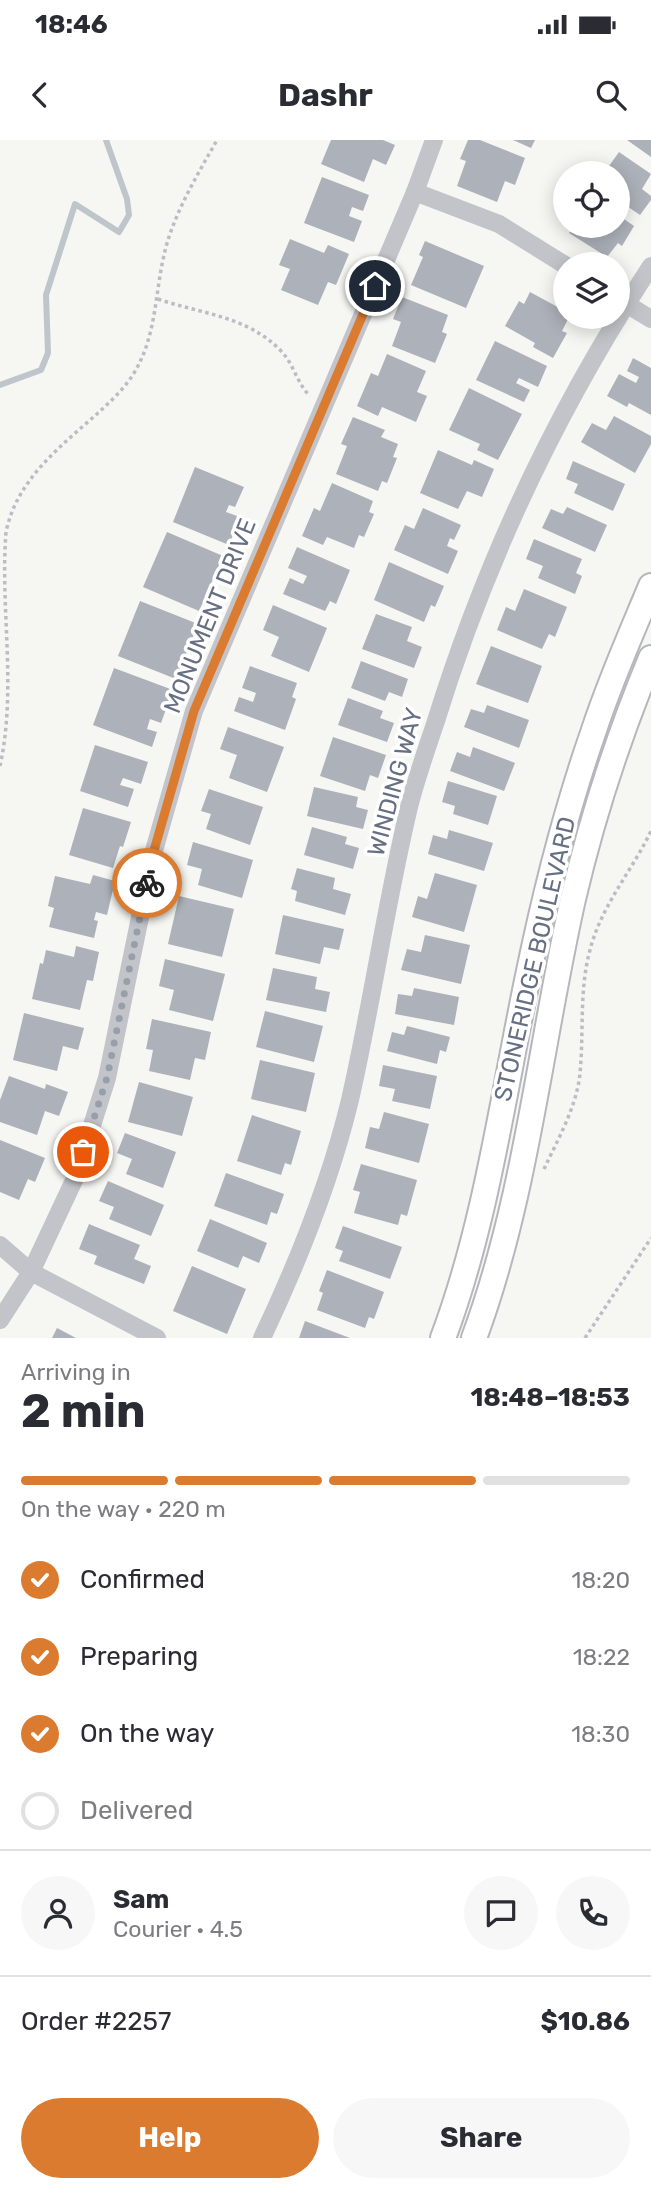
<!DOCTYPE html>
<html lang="en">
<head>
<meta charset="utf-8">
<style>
	body { margin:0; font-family:Rubik,sans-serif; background:#f7f7f7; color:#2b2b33; height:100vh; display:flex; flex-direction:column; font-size:26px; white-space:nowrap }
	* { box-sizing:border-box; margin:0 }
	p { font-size:23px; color:#7c7c81 }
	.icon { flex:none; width:38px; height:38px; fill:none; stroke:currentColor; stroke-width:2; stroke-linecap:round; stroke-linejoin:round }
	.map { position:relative; height:1198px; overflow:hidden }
	.drawer { display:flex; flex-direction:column; background:#fff; flex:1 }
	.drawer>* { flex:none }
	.controls { position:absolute; left:553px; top:21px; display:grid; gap:14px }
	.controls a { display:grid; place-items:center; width:77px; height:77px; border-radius:50%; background:#fff; box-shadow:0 4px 18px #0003; font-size:35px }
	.pin { position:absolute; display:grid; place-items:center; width:60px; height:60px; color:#fff; margin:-30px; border:4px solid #fff; border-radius:50%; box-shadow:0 2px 7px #0007 }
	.courier { position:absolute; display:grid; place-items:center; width:70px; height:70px; margin:-35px; border:5px solid #da7b2f; border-radius:50%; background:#fff; color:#222; box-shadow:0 2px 9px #0007 }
	.overview em { font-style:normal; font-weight:700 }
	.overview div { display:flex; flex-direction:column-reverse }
	.overview { display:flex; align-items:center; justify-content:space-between; height:119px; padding:0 21px }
	h1 { font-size:46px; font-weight:700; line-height:52px }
	.bar { display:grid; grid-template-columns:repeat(4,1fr); gap:10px 7px; align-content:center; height:84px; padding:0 21px }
	.bar i { height:9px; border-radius:5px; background:#e1e1e2 }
	.bar .current { background:#da7b2f }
	.bar p { grid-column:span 4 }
	.line { display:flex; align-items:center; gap:18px; padding:0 21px; border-top:2px solid #e1e1e2 }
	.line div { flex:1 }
	.round { display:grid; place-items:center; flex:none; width:74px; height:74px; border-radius:37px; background:#f7f7f7 }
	ol { padding:0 21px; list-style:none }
	li { display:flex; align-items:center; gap:21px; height:77px }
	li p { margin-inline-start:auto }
	li .icon { padding:7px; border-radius:50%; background:#da7b2f; color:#fff; stroke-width:4 }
	li:last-child { color:#7c7c81 }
	li i { width:38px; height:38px; border:4px solid #e1e1e2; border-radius:50% }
	.cta { display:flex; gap:14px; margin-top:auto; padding:14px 21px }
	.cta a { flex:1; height:80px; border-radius:42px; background:#da7b2f; color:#fff; font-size:28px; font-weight:700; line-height:80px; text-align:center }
	.cta a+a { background:#f7f7f7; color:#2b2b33 }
	.status { display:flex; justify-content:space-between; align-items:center; height:49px; padding:0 35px; background:#fff; direction:ltr }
	.status svg { height:19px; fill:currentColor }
	header { display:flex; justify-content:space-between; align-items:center; height:91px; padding:0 21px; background:#fff; font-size:32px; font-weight:700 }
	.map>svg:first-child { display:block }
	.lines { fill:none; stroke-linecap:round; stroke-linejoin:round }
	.stream { stroke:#bec5cb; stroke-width:6 }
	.building { fill:#adb1b9 }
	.secondary-casing { stroke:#b5b7bd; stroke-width:28 }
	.path { stroke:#bcbdc0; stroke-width:3.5; stroke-dasharray:3.5 3.5; stroke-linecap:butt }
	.street { stroke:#c2c4c9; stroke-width:18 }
	.secondary { stroke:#fff; stroke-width:24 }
	.done { stroke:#999faa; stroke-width:7; stroke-dasharray:0 12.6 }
	.route { stroke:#da7b2f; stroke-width:9 }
	.labels { text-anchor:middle; stroke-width:7; stroke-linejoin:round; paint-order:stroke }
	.street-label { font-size:24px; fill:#677083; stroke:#fff }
</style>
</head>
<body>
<div class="status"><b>18:46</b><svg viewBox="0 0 49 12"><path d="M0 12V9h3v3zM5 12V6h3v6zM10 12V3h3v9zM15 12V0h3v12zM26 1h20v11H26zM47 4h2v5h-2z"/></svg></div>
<header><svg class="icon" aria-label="back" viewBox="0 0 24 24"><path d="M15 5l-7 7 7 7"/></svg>Dashr<svg class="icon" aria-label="search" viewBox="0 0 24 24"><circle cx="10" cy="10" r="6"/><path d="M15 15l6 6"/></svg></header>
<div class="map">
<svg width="651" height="1198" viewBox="0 0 651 1198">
	<rect width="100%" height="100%" fill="#f6f6f3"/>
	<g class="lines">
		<path class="stream" d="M0,245L41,230L48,213L46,155L75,64L119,92L129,75L127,59L106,0"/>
	</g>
	<g class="building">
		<path d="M331,0H383L395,5L386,25L373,19L364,42L321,24Z"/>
		<path d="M468,0H480L525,18L515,45L505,41L497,62L457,46L466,21L460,19Z"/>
		<path d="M513,0H535L531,8Z"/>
		<path d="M627,0H651V17Z"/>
		<path d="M619,12L651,34L642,49L651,56V60L640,75L618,60V33H604Z"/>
		<path d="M322,37L369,55L363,71L352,67L349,76L362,81L354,102L304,83Z"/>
		<path d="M618,75L634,86L622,106L618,103L607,117L569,93L574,86H618Z"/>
		<path d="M290,99L324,113L328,105L349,114L336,145L328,142L318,165L281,150L290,129L279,125Z"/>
		<path d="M425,101L484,126L466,168L411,145L423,117L419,115Z"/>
		<path d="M530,152L565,171V177H569L562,191L567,193L553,218L533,207L535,203L505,186L519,161L524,164Z"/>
		<path d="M402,157L448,175L442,192L447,194L435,223L392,206L401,182L393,179Z"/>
		<path d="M495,201L547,226L538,247L519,238L516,243L530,250L524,262L476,240Z"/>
		<path d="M387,214L426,231L417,252L427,256L416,282L382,267L378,276L357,266L371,233L378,236Z"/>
		<path d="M633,218L651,228V275L629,263L627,267L607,256L619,234L636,243L639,237L627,231Z"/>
		<path d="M469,248L522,274L498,320L477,310L480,304L449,290Z"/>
		<path d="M614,276L651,296V304L635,333L581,302L592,283L606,290Z"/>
		<path d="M353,277L385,290L381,297L398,304L393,317L397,318L387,343L382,341L378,351L336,334L347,306L341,304Z"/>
		<path d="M438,310L472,325L474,320L494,329L482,357L467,351L458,369L420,353Z"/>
		<path d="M573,321L625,344L613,371L574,353L578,344L566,339Z"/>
		<path d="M195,327L244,347L235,367L229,365L226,372L240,377L229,405L173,382Z"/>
		<path d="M332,343L373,361L369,372L374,374L364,397L359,395L354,408L327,397L323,405L302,396L314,368L320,371Z"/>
		<path d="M567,367L607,385L595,412L542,388L551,369L563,374Z"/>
		<path d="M423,368L461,385L454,400L450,398L447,406L458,411L448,434L394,410L405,385L414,389Z"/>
		<path d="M167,392L223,416L199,471L143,447Z"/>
		<path d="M534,399L582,419L576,433L582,436L575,454L538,438L543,426L526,419Z"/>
		<path d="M297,407L350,430L336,464L330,461L325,471L283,454L290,438L303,444L307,436L288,428Z"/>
		<path d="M389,422L444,446L435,467L431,465L424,482L374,460Z"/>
		<path d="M524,449L567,467L555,497L549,494L542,509L497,490L506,467L515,471Z"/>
		<path d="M140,461L198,484L176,539L118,516Z"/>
		<path d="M273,465L327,488L309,532L271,516L279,497L263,490Z"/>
		<path d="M376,474L412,487L407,501L422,507L414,528L362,509Z"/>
		<path d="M491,506L542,526L528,563L476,544Z"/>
		<path d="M361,521L408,539L402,557L389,552L385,561L351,548Z"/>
		<path d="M250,526L297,543L292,557L296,559L285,590L234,571L239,557L253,562L256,553L242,548Z"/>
		<path d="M114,528L173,550L161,583L150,579L147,589L157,592L152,607L93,585Z"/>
		<path d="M348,558L383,571L380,578L394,583L387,602L338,585Z"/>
		<path d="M487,565L529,580L519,608L464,587L471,569L484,573Z"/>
		<path d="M228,587L284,607L267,652L229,638L237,615L220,609Z"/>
		<path d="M333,597L386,615L378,638L370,635L365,651L320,636Z"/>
		<path d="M95,605L148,622L141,644L123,638L120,645L134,649L128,667L80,651Z"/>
		<path d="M473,607L515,623L504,651L450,631L457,612L470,617Z"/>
		<path d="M448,641L497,656L488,685L453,674L455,666L442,662Z"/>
		<path d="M314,647L358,657L356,667L368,670L363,689L307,676Z"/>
		<path d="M209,649L263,667L250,705L206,689L211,674L201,671Z"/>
		<path d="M83,668L131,682L123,707L120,706L113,728L69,715Z"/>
		<path d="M312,687L347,697L345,704L359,708L353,729L304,715Z"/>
		<path d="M449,690L493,703L484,731L428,714L433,695L447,699Z"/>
		<path d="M193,702L253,720L242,758L198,745L202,729L187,725Z"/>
		<path d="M297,728L335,738L333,749L351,754L345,775L295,761L297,751L291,749Z"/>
		<path d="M435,733L477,745L464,792L412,777L418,756L427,759Z"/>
		<path d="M93,735L115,741L107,775L96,772L94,780L98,781L94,798L49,787L54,768L48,766L55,736L90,744Z"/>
		<path d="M179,756L234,769L222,817L168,804Z"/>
		<path d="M283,775L344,789L339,810L324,807L320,824L275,814Z"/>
		<path d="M425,795L470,805L461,844L401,830L407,809L421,812Z"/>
		<path d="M76,806L99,812L93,841L87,840L80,870L32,859L40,823L43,824L46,810L74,817Z"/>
		<path d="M165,819L225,834L213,881L169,870L174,850L159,846Z"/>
		<path d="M273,828L317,837L315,849L330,852L326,872L266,860Z"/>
		<path d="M414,848L459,857L454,885L395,874L398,854L412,856Z"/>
		<path d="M265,871L323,886L314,922L256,907Z"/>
		<path d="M24,873L84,888L78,910L63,906L57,931L13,920Z"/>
		<path d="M152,879L211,892L205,920L195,918L190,940L149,931L153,910L146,909Z"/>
		<path d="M407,886L450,897L446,912L440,910L437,924L387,911L392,892L404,895Z"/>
		<path d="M260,920L315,933L306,972L251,959Z"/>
		<path d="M383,925L437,936L430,969L392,961L395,949L379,946Z"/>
		<path d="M9,936L45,949L46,944L68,952L59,976L45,971L37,995L0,982V960Z"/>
		<path d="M139,942L193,957L182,996L128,982Z"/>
		<path d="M384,972L429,984L419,1023L365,1008L370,987L379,989Z"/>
		<path d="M252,975L301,991L291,1025L285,1023L281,1035L237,1021Z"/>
		<path d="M125,993L176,1012L163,1048L126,1034L132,1019L117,1013Z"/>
		<path d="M0,1000L45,1018L35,1042L28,1039L19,1060L0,1052Z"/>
		<path d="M361,1024L417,1040L407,1076L401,1074L398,1085L354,1073L360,1052L353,1050Z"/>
		<path d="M226,1033L284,1054L277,1074L271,1072L267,1085L214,1066Z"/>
		<path d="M108,1041L164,1065L151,1096L109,1079L114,1067L99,1061Z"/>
		<path d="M210,1079L267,1103L259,1123L243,1116L238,1128L197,1111Z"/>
		<path d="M89,1084L140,1105L134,1119L151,1126L144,1144L94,1124L97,1116L79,1109Z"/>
		<path d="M343,1086L402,1107L390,1139L339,1121L343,1111L335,1108Z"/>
		<path d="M192,1126L246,1149L227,1194L173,1171Z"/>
		<path d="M327,1130L384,1152L374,1179L369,1177L365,1188L317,1170L323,1153L319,1151Z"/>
		<path d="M305,1181L350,1198H299Z"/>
		<path d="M57,1188L76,1198H52Z"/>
	</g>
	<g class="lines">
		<g class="secondary-casing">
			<g id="secondary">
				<path d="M443,1198C486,1084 503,955 528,836C545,753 566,670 594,590C610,541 631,494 651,446"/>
				<path d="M474,1198C526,1058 540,905 573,759C592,678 619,595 651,518"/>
			</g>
		</g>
		<g class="path">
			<path d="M158,159C201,174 248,176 281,211C294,224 297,244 310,256"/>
			<path d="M0,626C17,548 0,469 6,392C17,339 60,307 98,273C111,261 125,248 134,233C159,192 154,145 168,100C179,65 199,32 217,0"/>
			<path d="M544,1029C558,999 577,966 580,933C584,892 579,850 590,810C601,766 632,731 651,691"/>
			<path d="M585,1198L651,1098"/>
		</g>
		<g class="street">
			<path d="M415,52L499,84L565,125"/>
			<path d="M618,159L651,179"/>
			<path d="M0,1105L31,1132L157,1198"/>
			<path d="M0,1180L31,1132L76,1036L107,938L153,714L194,571L415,52L434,0"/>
			<path d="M262,1198C298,1122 330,1043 350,960C372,863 386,764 409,667C416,639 426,611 435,584C485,422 558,267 651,126"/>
		</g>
		<use href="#secondary" class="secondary"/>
	</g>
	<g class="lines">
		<path class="done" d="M83,1012L107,938L147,743"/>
		<path class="route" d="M147,743L153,714L194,571L375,146"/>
	</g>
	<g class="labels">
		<g class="street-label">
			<text transform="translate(210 476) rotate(-68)" y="8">MONUMENT DRIVE</text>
			<text transform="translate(395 642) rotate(-75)" y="8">WINDING WAY</text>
			<text transform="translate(535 819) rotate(-77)" y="8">STONERIDGE BOULEVARD</text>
		</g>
	</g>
</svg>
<div class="controls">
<a><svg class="icon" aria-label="locate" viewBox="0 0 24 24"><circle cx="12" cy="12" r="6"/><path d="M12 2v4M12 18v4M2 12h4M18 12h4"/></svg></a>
<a><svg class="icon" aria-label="layers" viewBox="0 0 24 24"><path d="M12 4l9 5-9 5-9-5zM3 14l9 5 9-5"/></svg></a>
</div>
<div class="pin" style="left:83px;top:1012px;background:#ea580c"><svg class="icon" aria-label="bag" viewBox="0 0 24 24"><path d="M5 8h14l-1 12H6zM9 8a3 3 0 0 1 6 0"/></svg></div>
<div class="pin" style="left:375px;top:146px;background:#1f2937"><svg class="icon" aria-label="home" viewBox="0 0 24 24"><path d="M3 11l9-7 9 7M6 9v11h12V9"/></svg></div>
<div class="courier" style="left:147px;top:743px"><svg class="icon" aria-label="bike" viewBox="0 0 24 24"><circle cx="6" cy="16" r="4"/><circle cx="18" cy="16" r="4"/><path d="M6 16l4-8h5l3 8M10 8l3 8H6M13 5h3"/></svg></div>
</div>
<section class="drawer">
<div class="overview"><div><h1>2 min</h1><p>Arriving in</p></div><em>18:48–18:53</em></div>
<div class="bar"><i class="current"></i><i class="current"></i><i class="current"></i><i></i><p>On the way · 220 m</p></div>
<ol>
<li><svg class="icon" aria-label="check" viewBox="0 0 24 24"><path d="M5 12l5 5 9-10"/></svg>Confirmed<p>18:20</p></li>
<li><svg class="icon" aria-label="check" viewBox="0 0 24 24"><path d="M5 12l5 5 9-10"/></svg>Preparing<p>18:22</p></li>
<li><svg class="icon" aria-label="check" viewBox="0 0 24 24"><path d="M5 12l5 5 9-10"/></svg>On the way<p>18:30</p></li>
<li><i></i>Delivered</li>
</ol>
<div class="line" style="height:126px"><a class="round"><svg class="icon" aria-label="person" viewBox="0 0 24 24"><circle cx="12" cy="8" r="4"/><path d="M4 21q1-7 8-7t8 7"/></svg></a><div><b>Sam</b><p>Courier · 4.5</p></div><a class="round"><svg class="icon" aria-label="chat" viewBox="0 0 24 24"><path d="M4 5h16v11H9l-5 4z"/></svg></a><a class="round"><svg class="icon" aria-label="phone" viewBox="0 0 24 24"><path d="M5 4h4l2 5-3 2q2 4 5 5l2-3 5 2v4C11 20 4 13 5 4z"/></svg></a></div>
<div class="line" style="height:91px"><div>Order #2257</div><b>$10.86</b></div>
<div class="cta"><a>Help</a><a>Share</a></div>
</section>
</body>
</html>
